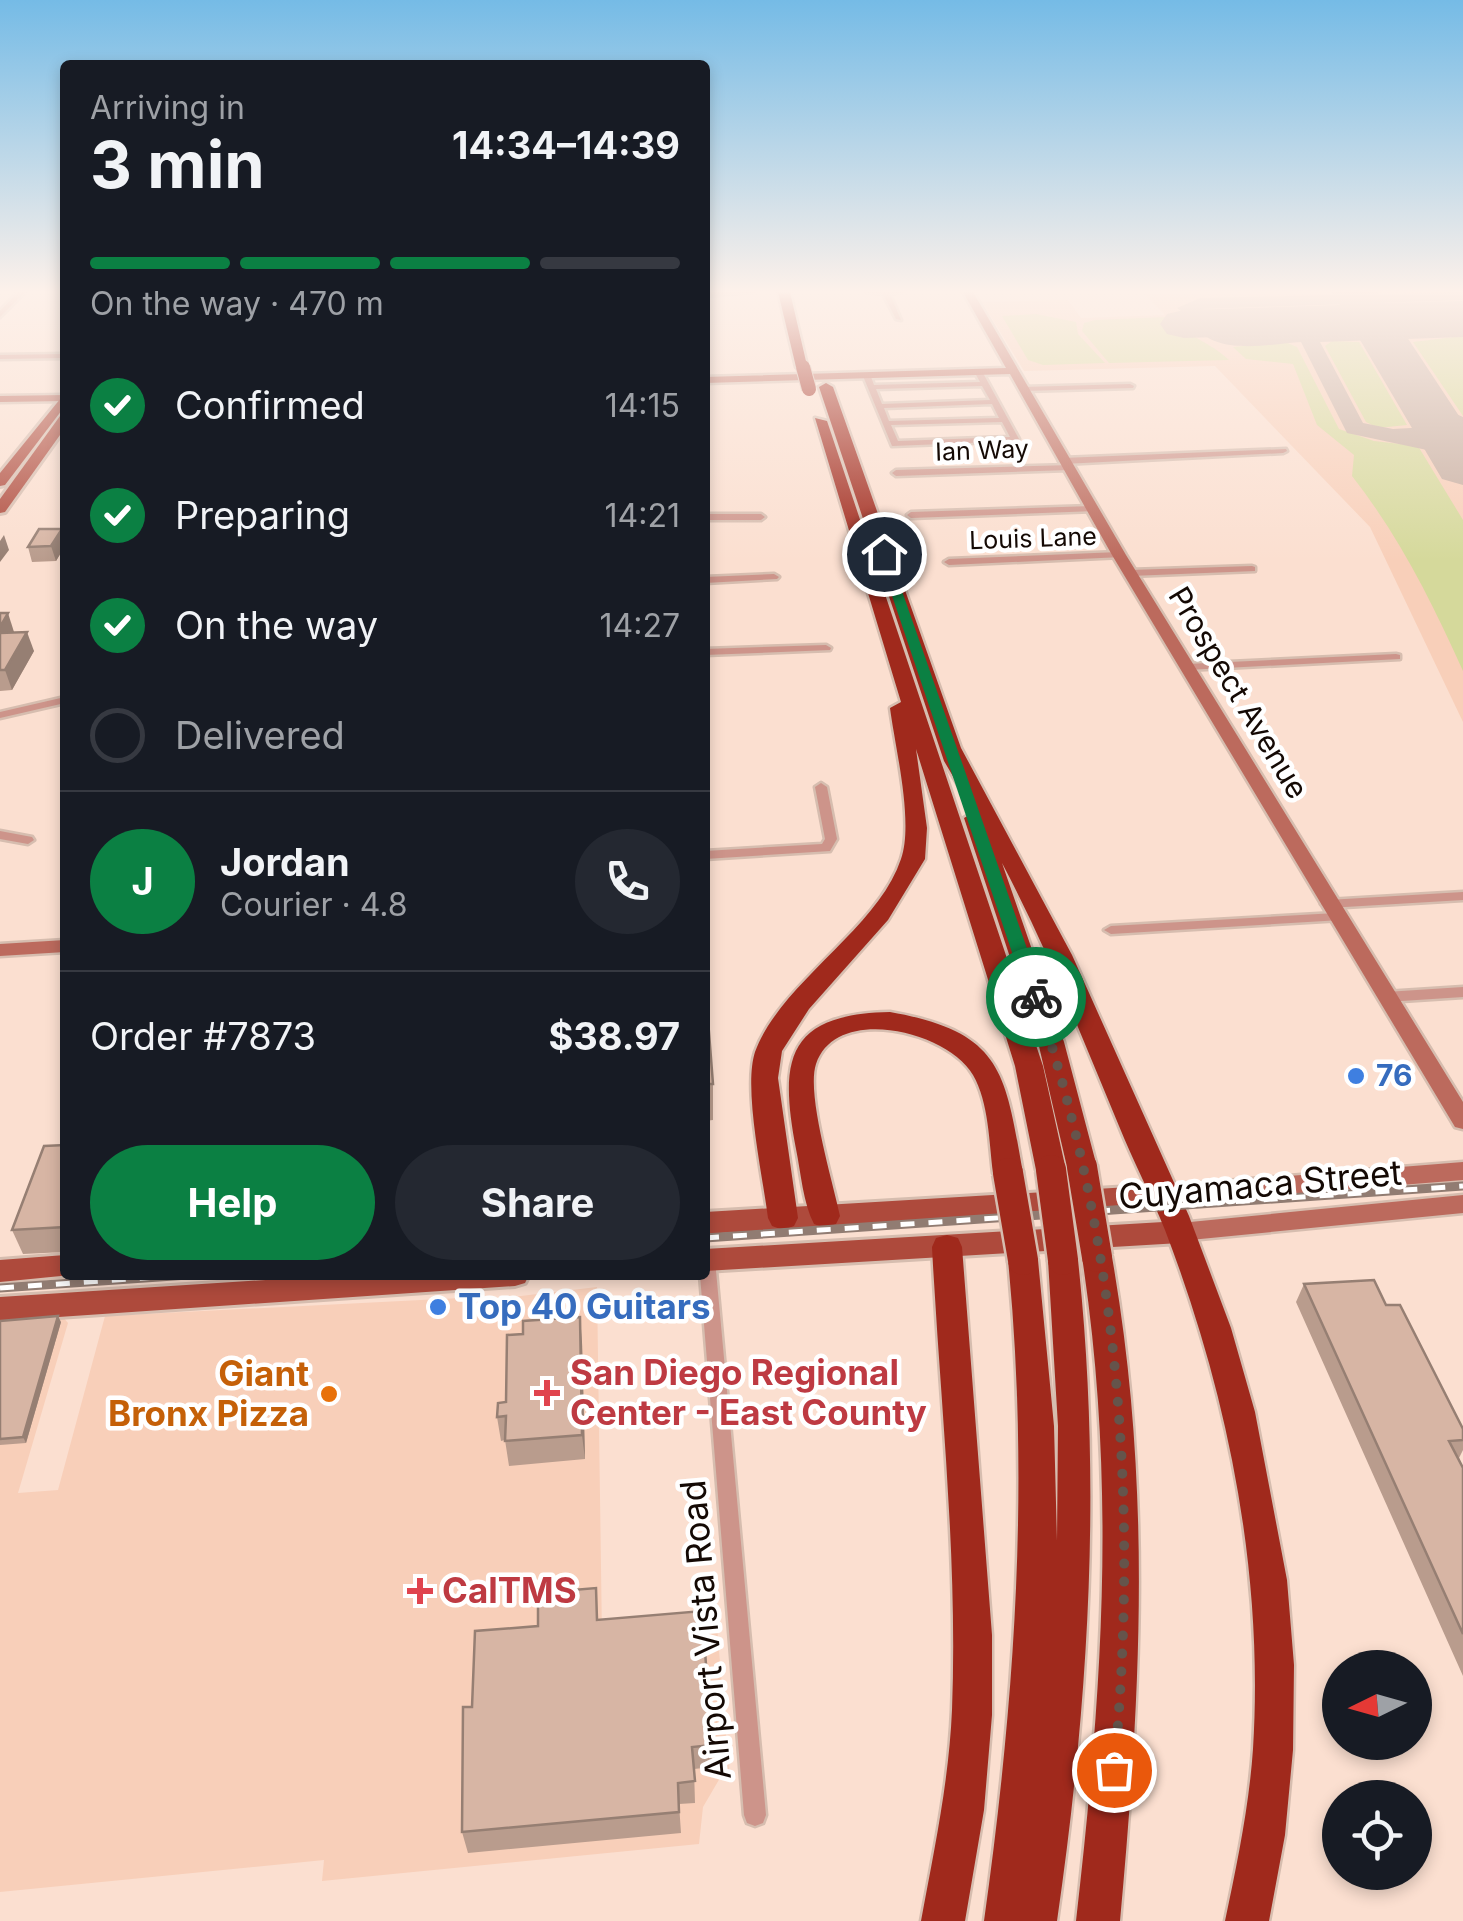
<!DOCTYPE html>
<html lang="en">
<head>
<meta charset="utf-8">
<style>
	body { margin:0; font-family:Inter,sans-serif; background:#242831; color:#f1f3f6; height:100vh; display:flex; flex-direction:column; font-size:38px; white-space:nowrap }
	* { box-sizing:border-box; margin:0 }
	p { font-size:32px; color:#9ea1a6 }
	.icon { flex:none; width:55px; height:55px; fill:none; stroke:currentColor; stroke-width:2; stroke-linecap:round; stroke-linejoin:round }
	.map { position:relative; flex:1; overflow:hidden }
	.side { position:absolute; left:60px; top:60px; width:650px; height:1220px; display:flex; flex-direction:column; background:#171b24; border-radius:10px; box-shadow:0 5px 15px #0003 }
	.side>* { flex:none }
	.needle { width:65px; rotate:265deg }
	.controls { position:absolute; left:1322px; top:1650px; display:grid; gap:20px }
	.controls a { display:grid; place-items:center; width:110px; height:110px; border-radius:50%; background:#171b24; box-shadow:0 5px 15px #0003; font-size:50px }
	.pin { position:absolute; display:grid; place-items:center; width:85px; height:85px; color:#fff; margin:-42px; border:5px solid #fff; border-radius:50%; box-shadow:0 2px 10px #0007 }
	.courier { position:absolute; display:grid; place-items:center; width:100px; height:100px; margin:-50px; border:8px solid #0b8043; border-radius:50%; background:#fff; color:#222; box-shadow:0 2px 12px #0007 }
	.head em { font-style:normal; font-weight:700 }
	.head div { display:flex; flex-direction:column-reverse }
	.head { display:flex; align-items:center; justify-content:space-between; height:170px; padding:0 30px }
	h1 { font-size:65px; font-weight:700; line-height:75px }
	.bar { display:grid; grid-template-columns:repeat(4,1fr); gap:15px 10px; align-content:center; height:120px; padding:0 30px }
	.bar i { height:12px; border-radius:8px; background:#363941 }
	.bar .active { background:#0b8043 }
	.bar p { grid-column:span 4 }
	.line { display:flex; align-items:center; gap:25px; padding:0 30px; border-top:2px solid #363941 }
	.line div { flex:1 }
	.round { display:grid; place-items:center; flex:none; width:105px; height:105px; border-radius:52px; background:#242831 }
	ol { padding:0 30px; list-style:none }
	li { display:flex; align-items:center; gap:30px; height:110px }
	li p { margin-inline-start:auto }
	li .icon { padding:10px; border-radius:50%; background:#0b8043; color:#fff; stroke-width:4 }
	li:last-child { color:#9ea1a6 }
	li i { width:55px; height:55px; border:5px solid #363941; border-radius:50% }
	.cta { display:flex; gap:20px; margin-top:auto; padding:20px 30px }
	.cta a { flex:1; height:115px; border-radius:60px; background:#0b8043; color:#fff; font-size:40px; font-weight:700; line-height:115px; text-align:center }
	.cta a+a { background:#242831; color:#f1f3f6 }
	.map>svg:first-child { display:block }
	.built { fill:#f8cfb9 }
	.green { fill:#d5d99b }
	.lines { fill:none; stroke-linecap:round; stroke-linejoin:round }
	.taxiway { fill:#c6aea1; fill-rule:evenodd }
	.runway { fill:#c6aea1; fill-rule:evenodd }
	.street-casing { stroke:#d6bdaf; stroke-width:5 }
	.secondary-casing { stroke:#d6bdaf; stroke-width:5 }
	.primary-casing { stroke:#d6bdaf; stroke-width:6 }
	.highway-casing { stroke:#d6bdaf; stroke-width:5 }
	.street { fill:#cd948a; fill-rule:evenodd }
	.secondary { fill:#bc6a5d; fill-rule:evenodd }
	.primary { fill:#ae4a3c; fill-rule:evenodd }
	.highway { fill:#a0291c; fill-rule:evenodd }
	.rail-casing { stroke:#917c72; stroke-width:9 }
	.rail { stroke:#fff; stroke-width:5; stroke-dasharray:14; stroke-linecap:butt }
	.highway-bridge-far1-casing { stroke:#d6bdaf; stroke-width:16; stroke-linecap:butt }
	.highway-bridge-casing { stroke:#d6bdaf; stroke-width:35; stroke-linecap:butt }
	.highway-bridge-far1 { stroke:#a0291c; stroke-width:14 }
	.highway-bridge { stroke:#a0291c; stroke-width:30 }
	.wall { fill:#b99c8d }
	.shaded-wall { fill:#967f73 }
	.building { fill:#d7b5a4; stroke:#967f73; stroke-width:2.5 }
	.route { fill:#0b8043 }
	.done { stroke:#65544b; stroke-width:10; stroke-dasharray:0 18 }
	.shop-dot { fill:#3f7fe0; stroke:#fff; stroke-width:4 }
	.health-dot { fill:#e0444e; stroke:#fff; stroke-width:4 }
	.food-dot { fill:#e8710a; stroke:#fff; stroke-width:4 }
	.labels { text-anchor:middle; stroke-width:9; stroke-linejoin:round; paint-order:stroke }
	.far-street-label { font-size:25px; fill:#140904; stroke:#fff }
	.street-label { font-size:30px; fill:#140904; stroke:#fff }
	.shop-label { font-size:30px; font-weight:bold; fill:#366cbe; stroke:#fff; text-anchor:start }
	.near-street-label { font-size:35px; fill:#140904; stroke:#fff }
	.near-shop-label { font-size:35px; font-weight:bold; fill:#366cbe; stroke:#fff; text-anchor:start }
	.near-health-label { font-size:35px; font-weight:bold; fill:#be3a42; stroke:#fff; text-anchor:start }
	.near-food-label { font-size:35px; font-weight:bold; fill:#c56008; stroke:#fff; text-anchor:end }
</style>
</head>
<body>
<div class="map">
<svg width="1463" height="1921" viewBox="0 0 1463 1921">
	<rect width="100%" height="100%" fill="#fbdfd0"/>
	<g class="built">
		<path d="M1463,292V722L1370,527L1215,366L1024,371L982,302L1068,300L1081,318L1165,315L1144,293Z"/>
		<path d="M597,1287L602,1637L717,1626L729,1771L720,1778L703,1807L699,1844L322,1881L324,1860L0,1892V1321L63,1317L68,1323L18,1493L58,1490L105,1316L460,1298L469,1302Z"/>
	</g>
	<g class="green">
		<path d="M1036,314L1076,322L1078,334L1105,363L1043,365L1028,360L1002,316Z"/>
		<path d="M1167,317C1187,336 1210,342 1229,360L1109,363L1082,331L1084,323L1095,320Z"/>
		<path d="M1463,336V416L1413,342Z"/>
		<path d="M1332,341L1359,342L1407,425L1378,428L1366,422L1325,346Z"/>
		<path d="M1285,342L1297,347L1339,429L1374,441L1418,446L1463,520V671C1432,602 1399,536 1352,476L1354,455L1317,425L1293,364L1246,359L1233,347Z"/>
	</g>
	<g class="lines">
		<g class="taxiway">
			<path d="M1463,292V300L1201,309L1244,318V326L1237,328L1195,321L1177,308L1200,298Z"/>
			<path d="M1298,311L1305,313L1314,330L1463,325V337L1320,342L1363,423L1393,429L1446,426L1422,415L1402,381L1412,375L1419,377L1438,406L1463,417V438L1443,439C1463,446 1463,456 1463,477L1455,475L1441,453L1347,433L1301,342C1272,344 1220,355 1199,330L1209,324L1236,333L1296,331L1289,317Z"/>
		</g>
		<path class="runway" d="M1332,292H1378L1385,303L1463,301V329L1403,331L1463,422V485L1442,479L1356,333L1184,338L1167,334L1160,324L1167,314L1184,310L1340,305Z"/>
		<g class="street-casing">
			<g id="street">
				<path d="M18,292H25L0,317V311Z"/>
				<path d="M705,292H752L705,296Z"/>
				<path d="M867,292H902L890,294L901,320L896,319L883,294Z"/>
				<path d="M65,354V358L0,359V355Z"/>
				<path d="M979,371L983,373L1019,439L1018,441L892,446L863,376L870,374L874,385L980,382L975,373ZM982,386L990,400L882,404L876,389ZM992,404L999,418L889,421L884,408ZM1002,422L1010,437L898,441L891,425Z"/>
				<path d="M1130,384L1134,386L1133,388L1023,391L1019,389L1023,387Z"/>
				<path d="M1286,449L1287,451L1283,453L1063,464L1059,461L1063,458Z"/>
				<path d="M1072,465L1073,467L1069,470L896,476L892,473L896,470Z"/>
				<path d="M1092,506L1095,507V511L911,518L907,515L911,512Z"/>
				<path d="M705,514H761L765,517L761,520H705Z"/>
				<path d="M1119,552L1124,555L1122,557L949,565L944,562L949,559Z"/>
				<path d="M1252,566L1255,567V571L1130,576L1125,573L1130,570Z"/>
				<path d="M774,574L779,577L777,579L705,583V577Z"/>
				<path d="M826,645L831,648L830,650L705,655V649Z"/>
				<path d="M1396,654L1400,655V659L1187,670L1182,667L1187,664Z"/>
				<path d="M65,697V703L0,718V712Z"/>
				<path d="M821,783L827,787L837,839L830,851L705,859V851L822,844L825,839L815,787Z"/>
				<path d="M0,831L32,837L34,840L28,844L0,839Z"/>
				<path d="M1463,892V900L1328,908L1321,904L1328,900Z"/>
				<path d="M1336,913L1343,917L1341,920L1111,934L1104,930L1111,926Z"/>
				<path d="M1463,987V997L1386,1002L1379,997L1386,992Z"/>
				<path d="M707,1253L713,1255L715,1260L766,1815L763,1823L755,1826L747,1823L744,1815L700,1275H705V1254Z"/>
			</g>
		</g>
		<g class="secondary-casing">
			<g id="secondary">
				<path d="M963,292H973L1126,555L1463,1102V1129L1455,1127L1112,555L1010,374L705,383V377L1006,368Z"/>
				<path d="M65,395V401L0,402V396Z"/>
				<path d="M65,940V952L0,956V944Z"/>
				<path d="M1463,1162V1180L1163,1204L1155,1201L1151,1195L1155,1189L1163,1186Z"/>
				<path d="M1463,1195V1213L1180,1241L1171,1239L1168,1232L1171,1225L1180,1223Z"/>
			</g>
		</g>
		<g class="primary-casing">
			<g id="primary">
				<path d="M65,393V406L5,485L0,486V473Z"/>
				<path d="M65,415V428L5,512L0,513V499L60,416Z"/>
				<path d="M1163,1185L1172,1188L1176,1195L1172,1202L1163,1205L705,1234V1212Z"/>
				<path d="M1180,1221L1190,1224L1194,1232L1190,1240L1180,1243L705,1271V1249Z"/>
				<path d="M65,1255V1275H71L0,1282V1260Z"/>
				<path d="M343,1275H529L525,1283L515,1286L0,1321V1297Z"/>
			</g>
		</g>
		<g class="highway-casing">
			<g id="highway">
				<path d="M778,292H790L808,370L796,367Z"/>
				<path d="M826,383L833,387L961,748L1072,955L1189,1216L1231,1328L1255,1412L1287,1580L1294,1665L1293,1750L1285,1835L1269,1921H1225C1237,1864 1249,1807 1253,1749C1264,1573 1228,1394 1165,1230C1151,1195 1133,1161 1119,1126C1082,1037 1047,948 1002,863L1064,1042L1097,1167L1092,1175L1082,1178L1072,1175L1067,1167L1038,1042L964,818L974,812L944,761L819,387Z"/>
				<path d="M815,418L827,421L1043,1066L1066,1170L1061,1178L1051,1181L1041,1178L1036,1170L1015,1066L916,749L927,828L925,859L888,920L809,1009L782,1051L778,1078L798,1218L794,1226L783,1230L772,1226L768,1218C763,1177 743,1089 755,1052C780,983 878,929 901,859C914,822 895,747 890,708L901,702Z"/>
				<path d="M890,1012C1003,1032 1005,1072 1023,1173L1018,1181L1008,1184L998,1181L993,1173C989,1142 989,1103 973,1075C948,1031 836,1004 816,1064C806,1094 833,1182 840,1216L836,1224L825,1228L814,1224C803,1203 801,1173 796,1149C779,1060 786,1014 890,1012Z"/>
				<path d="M947,1235L958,1238L962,1247L992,1635V1715L984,1810L965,1921H921C934,1851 949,1781 952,1710C958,1557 940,1401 932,1247L936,1238Z"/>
				<path d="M1097,1245L1108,1248L1112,1257C1152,1485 1141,1692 1120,1921H1076C1102,1693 1117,1486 1082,1257L1086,1248Z"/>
				<path d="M1023,1248L1034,1251L1038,1260L1054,1426L1057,1541L1058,1426L1048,1260L1052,1251L1063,1248L1074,1251L1078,1260C1102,1483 1089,1700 1057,1921H984C1015,1700 1030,1483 1008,1260L1012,1251Z"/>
			</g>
		</g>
		<use href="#street" class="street"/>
		<use href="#secondary" class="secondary"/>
		<use href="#primary" class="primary"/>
		<use href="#highway" class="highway"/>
		<g class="rail-casing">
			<g id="rail">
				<path d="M705,1238L1463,1186"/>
				<path d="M0,1288L188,1275"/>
			</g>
		</g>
		<use href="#rail" class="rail"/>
		<g class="highway-bridge-far1-casing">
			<path id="highway-bridge-far1" d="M803,367L809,389"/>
		</g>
		<g class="highway-bridge-casing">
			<g id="highway-bridge">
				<path d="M1082,1167L1097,1257"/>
				<path d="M1051,1170L1063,1260"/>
				<path d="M1008,1173L1023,1260"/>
			</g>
		</g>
		<use href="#highway-bridge-far1" class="highway-bridge-far1"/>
		<use href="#highway-bridge" class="highway-bridge"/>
	</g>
	<g class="wall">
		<path d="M65,539V546L56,561L32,562L28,547Z"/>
		<path d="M0,613L14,632L34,651L12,690L0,691Z"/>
		<path d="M705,981L713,1084V1120L705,1121Z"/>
		<path d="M65,1145V1252L23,1254L12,1230Z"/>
		<path d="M1304,1284L1463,1429V1450L1459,1458L1463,1468V1676L1296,1302Z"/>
		<path d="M0,1321L61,1322L26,1443L0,1445Z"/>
		<path d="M582,1342L585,1459L509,1466L505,1440L501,1441L497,1417L506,1402Z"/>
		<path d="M598,1620L712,1745V1767L694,1769L695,1803L679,1804L681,1833L468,1853L462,1832L472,1707Z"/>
	</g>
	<g class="shaded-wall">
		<path d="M62,529L65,546L56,561L51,546Z"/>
		<path d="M4,535L9,550L0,562V541Z"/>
		<path d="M8,613L14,632L0,642V627Z"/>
		<path d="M27,632L34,651L12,690L5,670Z"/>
		<path d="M58,1316L61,1322L26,1443L23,1437Z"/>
		<path d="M580,1317L582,1342L585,1459L582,1435Z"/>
	</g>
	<g class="building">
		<path d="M39,529H62L51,546L28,547Z"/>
		<path d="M0,613H8L0,627Z"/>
		<path d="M27,632L5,670H0V633Z"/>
		<path d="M705,981L713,1084H705Z"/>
		<path d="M65,1145V1227L12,1230L44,1146Z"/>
		<path d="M1374,1280L1386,1305H1400L1463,1429V1440L1449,1441L1463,1468V1634L1304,1284Z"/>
		<path d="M58,1316L23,1437L0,1439V1321Z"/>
		<path d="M580,1317L582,1435L505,1441L506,1416L497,1417L498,1403L506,1402L507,1335L523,1334V1321Z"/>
		<path d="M596,1588L597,1620L702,1611L712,1745L692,1747L695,1781L678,1783L679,1812L462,1832L463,1707H472L475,1631L538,1626V1593Z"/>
	</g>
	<linearGradient id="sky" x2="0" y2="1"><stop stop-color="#75bbe6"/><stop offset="0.52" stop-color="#fdf1ea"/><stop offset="1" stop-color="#fdf1ea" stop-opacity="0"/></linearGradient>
	<rect width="1463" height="561" fill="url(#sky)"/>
	<path class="route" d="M884,551L889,554L1044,997L1042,1001L1027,997L878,554Z"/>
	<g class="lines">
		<path class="done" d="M1036,997C1120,1244 1139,1512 1114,1770"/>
	</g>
	<g class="shop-dot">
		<circle cx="1356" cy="1076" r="10"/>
		<circle cx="438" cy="1307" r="10"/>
	</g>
	<g class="health-dot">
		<path d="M542 1378h10v10h10v10h-10v10h-10v-10h-10v-10h10z"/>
		<path d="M415 1576h10v10h10v10h-10v10h-10v-10h-10v-10h10z"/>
	</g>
	<circle class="food-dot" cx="329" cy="1394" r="10"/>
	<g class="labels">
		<g class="far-street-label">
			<text transform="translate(982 450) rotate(-2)" y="9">Ian Way</text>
			<text transform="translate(1033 538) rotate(-2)" y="9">Louis Lane</text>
		</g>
		<g class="street-label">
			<text transform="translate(1238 693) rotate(59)" y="10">Prospect Avenue</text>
		</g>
		<g class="shop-label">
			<text x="1376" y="1086">76</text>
		</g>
		<g class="near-street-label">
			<text transform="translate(1260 1185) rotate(-5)" y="12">Cuyamaca Street</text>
			<text transform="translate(706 1630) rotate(-95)" y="12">Airport Vista Road</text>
		</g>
		<g class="near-shop-label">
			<text x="458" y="1319">Top 40 Guitars</text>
		</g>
		<g class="near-health-label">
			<text x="570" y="1385">San Diego Regional<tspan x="570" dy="40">Center - East County</tspan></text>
			<text x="442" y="1603">CalTMS</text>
		</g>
		<g class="near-food-label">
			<text x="309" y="1386">Giant<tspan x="309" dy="40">Bronx Pizza</tspan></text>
		</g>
	</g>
</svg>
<div class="controls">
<a><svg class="needle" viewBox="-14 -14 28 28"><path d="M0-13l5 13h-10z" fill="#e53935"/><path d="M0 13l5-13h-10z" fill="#9ea1a6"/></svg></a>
<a><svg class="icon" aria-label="locate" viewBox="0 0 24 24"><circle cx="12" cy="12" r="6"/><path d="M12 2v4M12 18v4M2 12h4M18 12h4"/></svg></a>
</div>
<div class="pin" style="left:1114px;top:1770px;background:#ea580c"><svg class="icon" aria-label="bag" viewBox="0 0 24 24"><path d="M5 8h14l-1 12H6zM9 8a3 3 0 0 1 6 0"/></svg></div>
<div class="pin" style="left:884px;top:554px;background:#1f2937"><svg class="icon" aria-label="home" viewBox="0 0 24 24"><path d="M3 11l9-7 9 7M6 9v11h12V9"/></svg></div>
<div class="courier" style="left:1036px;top:997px"><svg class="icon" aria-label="bike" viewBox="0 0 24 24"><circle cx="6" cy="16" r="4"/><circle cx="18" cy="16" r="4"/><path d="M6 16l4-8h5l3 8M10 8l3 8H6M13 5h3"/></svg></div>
<section class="side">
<div class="head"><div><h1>3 min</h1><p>Arriving in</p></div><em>14:34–14:39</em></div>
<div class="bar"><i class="active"></i><i class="active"></i><i class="active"></i><i></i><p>On the way · 470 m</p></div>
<ol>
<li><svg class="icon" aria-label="check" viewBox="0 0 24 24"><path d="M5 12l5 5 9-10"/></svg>Confirmed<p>14:15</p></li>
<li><svg class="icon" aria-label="check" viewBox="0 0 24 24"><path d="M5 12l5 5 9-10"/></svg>Preparing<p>14:21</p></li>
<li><svg class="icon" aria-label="check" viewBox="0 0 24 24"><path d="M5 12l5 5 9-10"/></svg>On the way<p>14:27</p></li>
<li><i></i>Delivered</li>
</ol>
<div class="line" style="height:180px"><b class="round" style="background:#0b8043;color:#fff">J</b><div><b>Jordan</b><p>Courier · 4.8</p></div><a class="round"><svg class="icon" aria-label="phone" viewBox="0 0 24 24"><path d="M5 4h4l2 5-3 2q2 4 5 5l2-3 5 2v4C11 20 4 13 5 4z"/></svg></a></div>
<div class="line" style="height:130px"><div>Order #7873</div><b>$38.97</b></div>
<div class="cta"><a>Help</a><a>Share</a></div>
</section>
</div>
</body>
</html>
